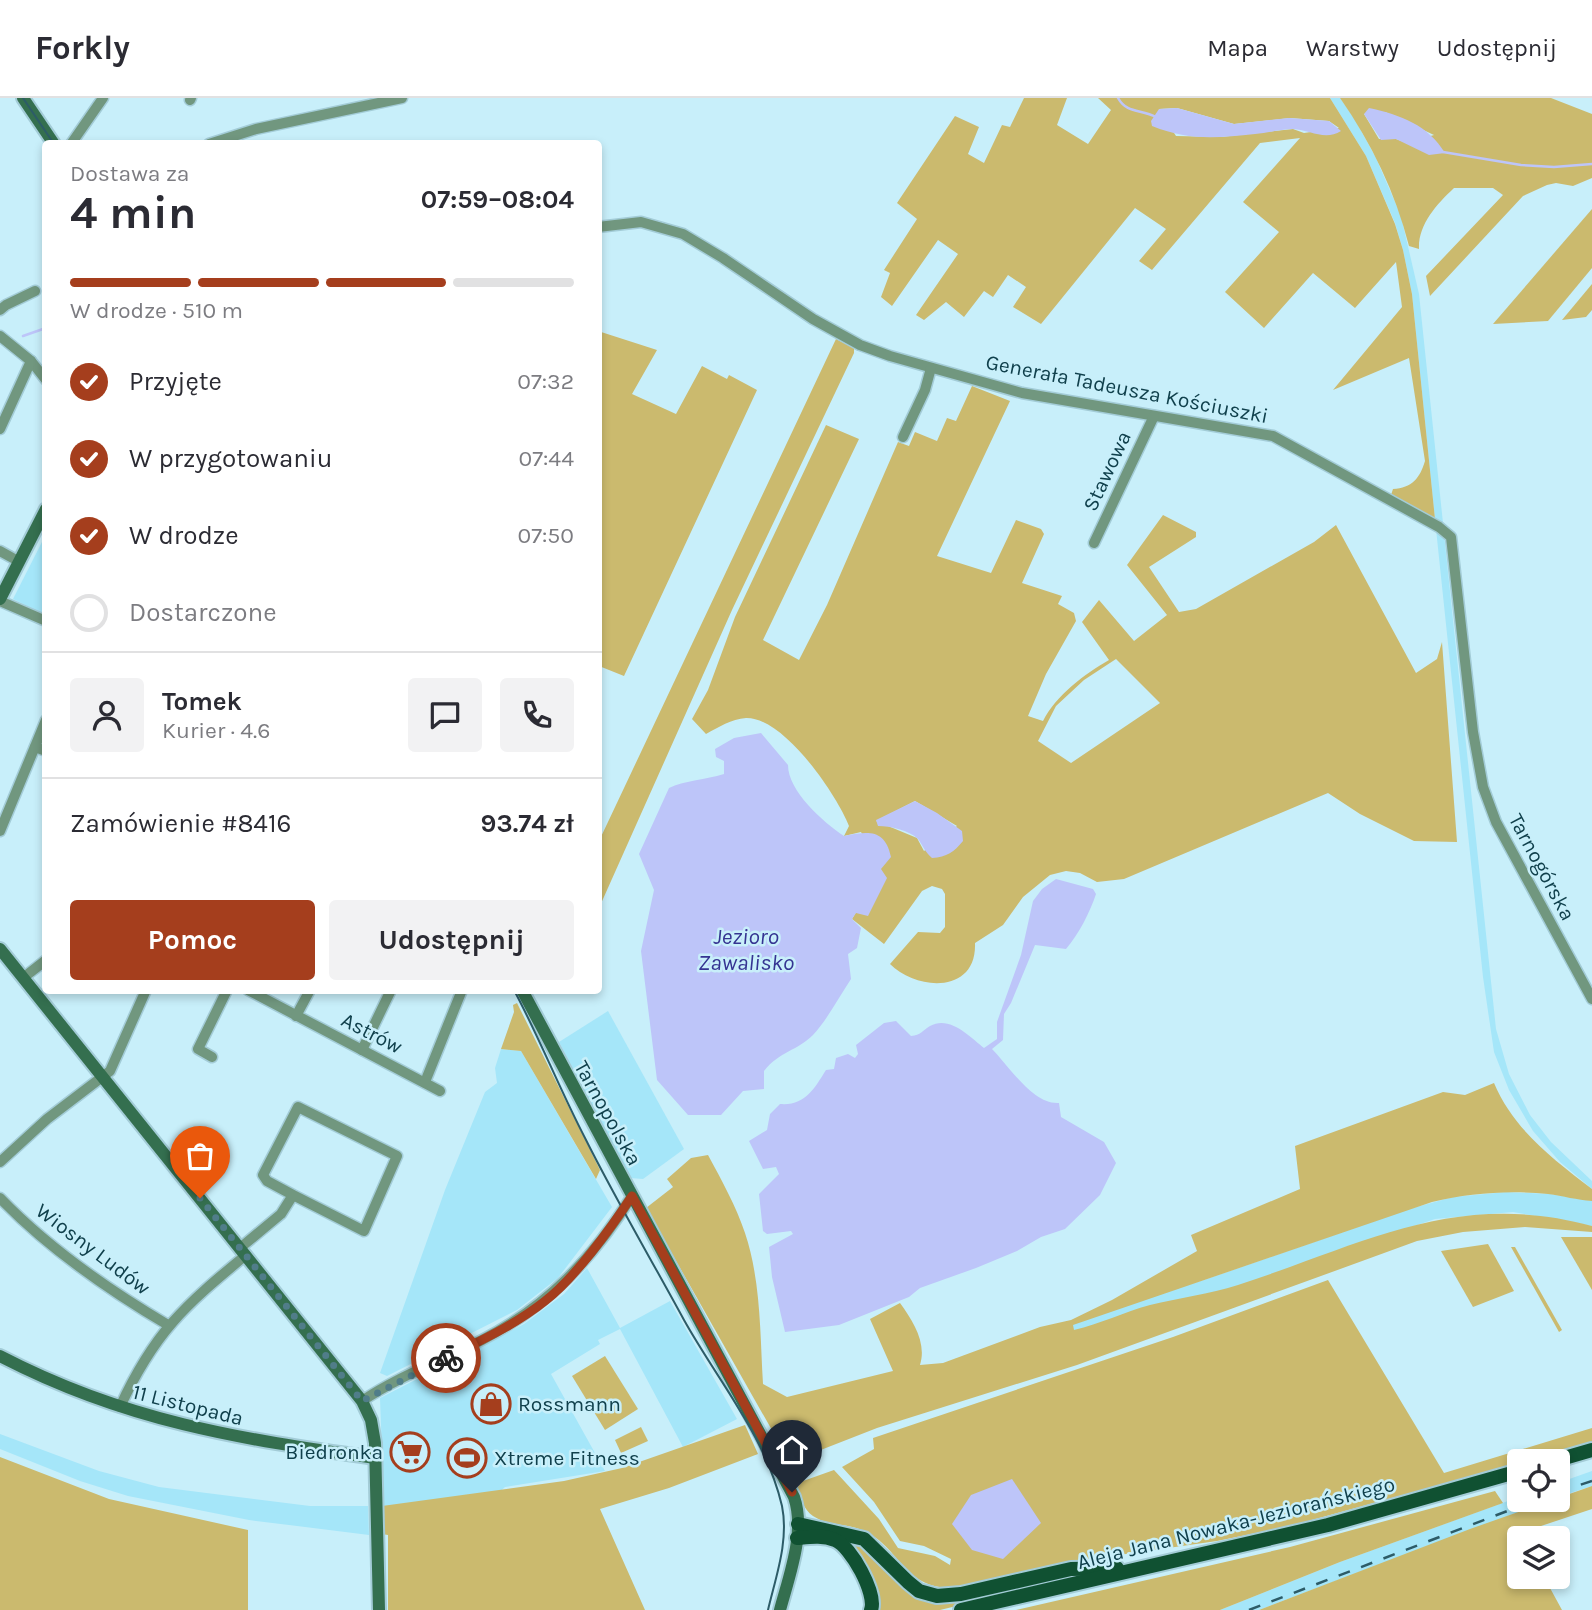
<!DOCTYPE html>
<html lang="pl">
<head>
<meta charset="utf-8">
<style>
	body { margin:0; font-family:Karla,sans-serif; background:#f2f2f3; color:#2b2b33; height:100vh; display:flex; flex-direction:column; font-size:26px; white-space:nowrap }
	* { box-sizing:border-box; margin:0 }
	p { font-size:23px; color:#7c7c81 }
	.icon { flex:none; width:38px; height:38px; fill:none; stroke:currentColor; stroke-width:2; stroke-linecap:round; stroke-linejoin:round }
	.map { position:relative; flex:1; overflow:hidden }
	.sheet { position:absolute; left:42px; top:42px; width:560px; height:854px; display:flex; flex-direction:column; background:#fff; border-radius:7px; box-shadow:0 4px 10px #0003 }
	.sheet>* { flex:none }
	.fabs { position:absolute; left:1507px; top:1351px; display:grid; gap:14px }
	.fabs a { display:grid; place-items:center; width:63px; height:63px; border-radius:7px; background:#fff; box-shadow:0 4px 10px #0003; font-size:35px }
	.pin { position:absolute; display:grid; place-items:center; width:60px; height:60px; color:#fff; margin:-72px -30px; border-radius:50% 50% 50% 0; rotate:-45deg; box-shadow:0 0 7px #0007 }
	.pin .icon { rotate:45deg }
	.courier { position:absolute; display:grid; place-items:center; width:70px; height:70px; margin:-35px; border:5px solid #a53e1d; border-radius:50%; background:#fff; color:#222; box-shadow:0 2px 9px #0007 }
	.headline em { font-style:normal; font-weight:700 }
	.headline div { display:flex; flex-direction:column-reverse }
	.headline { display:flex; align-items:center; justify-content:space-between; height:119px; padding:0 28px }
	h1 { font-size:46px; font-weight:700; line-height:52px }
	.bar { display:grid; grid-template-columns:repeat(4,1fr); gap:10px 7px; align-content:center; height:84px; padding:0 28px }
	.bar i { height:9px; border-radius:5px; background:#e1e1e2 }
	.bar .current { background:#a53e1d }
	.bar p { grid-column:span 4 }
	.line { display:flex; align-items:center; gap:18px; padding:0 28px; border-top:2px solid #e1e1e2 }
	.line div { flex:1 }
	.round { display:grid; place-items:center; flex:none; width:74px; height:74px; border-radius:7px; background:#f2f2f3 }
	ol { padding:0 28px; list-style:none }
	li { display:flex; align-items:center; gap:21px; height:77px }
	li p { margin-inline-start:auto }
	li .icon { padding:7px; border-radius:50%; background:#a53e1d; color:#fff; stroke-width:4 }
	li:last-child { color:#7c7c81 }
	li i { width:38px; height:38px; border:4px solid #e1e1e2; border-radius:50% }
	.cta { display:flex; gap:14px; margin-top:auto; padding:14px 28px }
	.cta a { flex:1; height:80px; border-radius:7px; background:#a53e1d; color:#fff; font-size:28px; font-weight:700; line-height:80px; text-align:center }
	.cta a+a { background:#f2f2f3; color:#2b2b33 }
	header { display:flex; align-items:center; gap:42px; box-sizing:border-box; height:98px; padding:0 35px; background:#fff; border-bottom:2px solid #e1e1e2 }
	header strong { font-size:33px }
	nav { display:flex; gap:38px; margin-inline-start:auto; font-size:24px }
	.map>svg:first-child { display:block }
	.built { fill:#a5e6f9 }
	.green { fill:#cbba6e; fill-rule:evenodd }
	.water { fill:#bdc5f9 }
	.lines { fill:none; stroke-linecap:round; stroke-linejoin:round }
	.stream { stroke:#bdc5f9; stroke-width:2.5 }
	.street-casing { stroke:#a3ccd7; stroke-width:13 }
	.secondary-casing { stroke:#a3ccd7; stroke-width:16 }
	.primary-casing { stroke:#a3ccd7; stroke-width:18 }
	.street { stroke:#71977f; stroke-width:10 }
	.secondary { stroke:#346f4f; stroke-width:12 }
	.primary { stroke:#105132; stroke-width:14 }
	.tram { stroke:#2d5c68; stroke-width:2 }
	.rail { stroke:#2d5c68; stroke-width:2.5; stroke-dasharray:12 12; stroke-linecap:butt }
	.done { stroke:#507d89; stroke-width:7; stroke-dasharray:0 12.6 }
	.route { stroke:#a53e1d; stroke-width:9 }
	.labels { text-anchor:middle; stroke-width:5; stroke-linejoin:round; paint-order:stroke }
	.street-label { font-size:21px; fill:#10404c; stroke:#c8effa }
	.poi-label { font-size:21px; fill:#10404c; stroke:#c8effa; text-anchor:start }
	.water-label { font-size:23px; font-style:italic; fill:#353492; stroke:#c8effa }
</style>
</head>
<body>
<header>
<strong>Forkly</strong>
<nav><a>Mapa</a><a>Warstwy</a><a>Udostępnij</a></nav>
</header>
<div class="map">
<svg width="1592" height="1512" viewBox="0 0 1592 1512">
	<rect width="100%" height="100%" fill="#c8effa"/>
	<g class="built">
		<path d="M1330,0H1340L1354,20L1376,60L1401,118L1419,196L1443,425L1435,421L1412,196L1403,152L1395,125L1366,58Z"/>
		<path d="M1436,431L1444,436L1496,931L1509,976L1530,1017L1551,1044L1592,1083V1091L1560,1064L1533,1033L1509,992L1494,954L1483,879Z"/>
		<path d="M45,438H46L45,517L13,501Z"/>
		<path d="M608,913L684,1051L643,1081L630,1080L559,944Z"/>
		<path d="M501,951L521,953L612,1109L558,1180L517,1212L387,1278L380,1275L445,1092L485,994L497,985L495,970Z"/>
		<path d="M1506,1094L1550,1096L1592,1103V1128L1513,1114L1435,1121L870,1314L782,1349L767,1321L872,1292L1102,1213L1204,1182L1409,1111L1453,1099Z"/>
		<path d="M587,1170L620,1230L670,1203L737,1321L683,1349L620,1231L598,1242L600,1246L551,1276L605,1373L505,1389L492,1401L384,1411L380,1300L524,1226L564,1196Z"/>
		<path d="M0,1336L99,1373L159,1389L310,1408H368L369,1437L249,1422L128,1398L80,1383L0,1351Z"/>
		<path d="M1592,1373V1388L1558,1399V1385Z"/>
		<path d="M1519,1399V1402H1551L1259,1512H1220L1340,1464Z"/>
	</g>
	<g class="green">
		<path d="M1024,0H1067L1057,27L1088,46L1111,12L1098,0H1330L1366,58L1395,126L1403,152L1412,196L1435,421L1391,397L1393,391C1412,390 1420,380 1425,363L1409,260L1333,292L1402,209L1396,164L1355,210L1313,175L1264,230L1225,194L1279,134L1243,104L1300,40L1260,45L1152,172L1139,163L1166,131L1135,110L1041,226L1013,209L1026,189L1008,177L993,199L984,193L964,219L946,204L924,222L916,217L958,156L938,142L892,208L881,199L890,175L884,172L917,121L897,105L955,18L979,29L968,56L984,65L1002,27L1010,29ZM1177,10L1234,26L1290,20L1329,23L1339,30L1304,35L1293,31L1221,39L1176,38L1159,11Z"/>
		<path d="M1340,0H1551L1592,16V80L1573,88L1556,85L1547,87L1523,98L1430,198L1426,178L1503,97L1493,90H1454C1436,107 1418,127 1419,151L1409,148C1395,94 1372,46 1340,0ZM1385,14L1434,37L1407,45L1396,41H1379L1364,16Z"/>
		<path d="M1592,111V170L1548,223L1493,226Z"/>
		<path d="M1592,186V212L1586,219L1562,222Z"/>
		<path d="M598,233L657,252L632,296L676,316L702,268L727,281L729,277L757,292L624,578L599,568Z"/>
		<path d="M836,241L854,250V255L732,512L599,810V743Z"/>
		<path d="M972,288L1010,303L937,458L991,475L1016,422L1041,431L1044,436L1022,485L1062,498L1058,506L1074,515L1076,523L1046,576L1028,618L1043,623C1056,597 1085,576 1109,562L1082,524L1099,502L1134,543L1167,517L1127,467L1163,417L1196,434V439L1149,469L1179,514L1196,511L1314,444L1336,427L1416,575L1437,561L1442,544L1457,744L1414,743L1360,716L1328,695L1124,781L1097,784L1080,775L1066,773L1050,777L1023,799L1003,827L975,845C977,896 917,893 890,866L918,834L940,835L945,829V796L942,791L932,788L922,793L884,846L852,821L881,771L861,734L844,738L849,728C837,697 784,619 746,620C731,621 719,629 706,636L692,621L708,592L735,519L826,327L859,341L763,542L799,562L827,507L898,344L909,348L915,334L937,343L947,320L956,323ZM1116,561L1160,605L1071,665L1038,643L1056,608L1084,582ZM915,703L957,728L924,753L917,740L876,723Z"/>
		<path d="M517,905L600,1072L596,1081L521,953L501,951L514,914L513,907Z"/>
		<path d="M1494,985C1514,1032 1552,1060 1592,1091V1103C1577,1102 1563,1098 1548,1096C1509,1092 1470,1095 1432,1104L1073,1227L1074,1232C1100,1226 1124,1214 1150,1207C1179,1200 1209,1196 1238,1187C1364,1146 1456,1091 1592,1128V1134L1525,1129L1463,1134L1417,1143L1077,1267L877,1330L790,1364L646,1110L673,1089L667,1081L691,1060L708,1057C722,1083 736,1108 745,1135C761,1183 760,1236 763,1286L787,1299L893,1273L870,1221L900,1205C913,1223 927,1245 920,1267L943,1265L1040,1229L1071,1222L1112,1202L1197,1153L1191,1137L1300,1091L1295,1048L1443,994L1465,997Z"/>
		<path d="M1561,1139H1592V1192Z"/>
		<path d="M1488,1146L1514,1193L1473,1209L1441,1153Z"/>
		<path d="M1511,1149H1515L1562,1232L1559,1234Z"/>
		<path d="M1328,1182L1444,1375L1592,1330V1345L1290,1428L1217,1443L1070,1464L951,1490C902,1489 901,1450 864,1433C847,1425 828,1428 813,1418C803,1411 801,1400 797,1390L803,1383L834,1372L879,1421L898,1450L935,1458L950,1467L951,1461L924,1448L900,1443L874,1404L842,1369L874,1351L873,1340L1173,1239Z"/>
		<path d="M605,1258L638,1311L605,1332L572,1278Z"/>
		<path d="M745,1327L758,1356L669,1390L600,1411L645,1512H388V1437L382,1436V1408L564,1383L622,1370Z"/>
		<path d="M641,1329L648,1343L621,1355L615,1342Z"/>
		<path d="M0,1359L109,1401L248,1432V1512H0Z"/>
		<path d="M1592,1388V1411L1523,1434L1525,1440H1519V1479H1544L1562,1512H1259L1470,1431Z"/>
		<path d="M1495,1393L1503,1405L1340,1464L1220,1512H1016L1290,1449Z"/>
		<path d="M807,1432L860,1443L925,1499L1063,1476L1092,1475L940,1512H875L853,1453Z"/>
	</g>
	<g class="water">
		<path d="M1177,10L1234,26L1289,20L1329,23L1341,33C1325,43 1310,32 1293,31C1281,31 1268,35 1255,36C1217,40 1189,43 1152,28L1151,23L1159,11Z"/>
		<path d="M1369,10C1401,17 1428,27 1445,55L1429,57L1396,41L1381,42L1364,16Z"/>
		<path d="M761,635L788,667C788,693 823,724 844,738C869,733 885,731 891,759L881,771L887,780L868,818L856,815L852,821L861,830L857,850L848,856L851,881C839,899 827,922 813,937C797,953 780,953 764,973V991L743,993L721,1017H688L657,982L641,853L654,792L639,756L669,690C686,682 705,682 724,676V663L716,659L715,651L734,640Z"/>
		<path d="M915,703L937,715L962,733L963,743C954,754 947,759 932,760C925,754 923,748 918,741C909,732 890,728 878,728L876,722Z"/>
		<path d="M1056,781L1093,791L1096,796C1090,814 1079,836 1066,851L1035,847L1011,905L1004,916L1003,942L992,951C1009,968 1033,1007 1059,1005L1061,1019L1104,1044L1116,1065L1100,1097L1065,1131L1041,1139L1017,1153L976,1170L920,1190L909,1199L839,1227L785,1234L772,1179L769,1149L793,1136L791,1133L767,1136L763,1133L759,1096L779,1076L776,1069L763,1071L749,1043L767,1032L770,1016L780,1006C805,1008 814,991 826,972L834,971L836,960L848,956L855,960L858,956L856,947L884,925L896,923L911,938C921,937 922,933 930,928C950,917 970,939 984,950L997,941V924L1021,857L1033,803L1042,791Z"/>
		<path d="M1012,1381L1041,1425L1003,1461L972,1452L952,1426L971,1397Z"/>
	</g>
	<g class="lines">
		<g class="stream">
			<path d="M1118,0C1127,16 1141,11 1156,19"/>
			<path d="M1443,54L1521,67L1554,69L1592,66"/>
			<path d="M23,238L43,231L46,224"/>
		</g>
		<g class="street-casing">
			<g id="street">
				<path d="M190,2L191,0"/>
				<path d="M71,46L103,0"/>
				<path d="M209,46L256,31L402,0"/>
				<path d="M598,129L641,124L683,136L723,160L813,221L860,247L890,258L1022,295L1273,338L1439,429L1451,439L1473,634L1483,689L1496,724L1592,901"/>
				<path d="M0,212L6,207L35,193"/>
				<path d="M0,238L31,263L46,282"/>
				<path d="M0,331L31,263"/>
				<path d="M903,339L925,292L931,270"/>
				<path d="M1094,445L1154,318"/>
				<path d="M0,453L18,463"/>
				<path d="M0,503L46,523"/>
				<path d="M35,649L46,653"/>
				<path d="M0,733L46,622"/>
				<path d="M23,880L46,862"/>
				<path d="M248,892L440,993"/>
				<path d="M296,918L310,892"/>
				<path d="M362,952L391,892"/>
				<path d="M212,959L198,951L227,892"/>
				<path d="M425,984L462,892"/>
				<path d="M0,1064L47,1021L110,973L146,892"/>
				<path d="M0,1100C49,1151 107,1191 168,1227"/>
				<path d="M240,1150L281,1116L293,1097L267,1083L263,1077L298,1009L397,1058L364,1133L293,1097"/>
				<path d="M362,1303C399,1278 443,1262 482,1242C548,1208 593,1160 632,1098"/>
				<path d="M120,1309C154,1235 184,1208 246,1157"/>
			</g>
		</g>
		<g class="secondary-casing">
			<g id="secondary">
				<path d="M23,0L54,46"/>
				<path d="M0,501L46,411"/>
				<path d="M0,851L362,1303L371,1322L375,1345L379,1512"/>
				<path d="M522,892L794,1399C806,1434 789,1478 780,1512"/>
				<path d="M0,1258C125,1323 239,1341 375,1360"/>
			</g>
		</g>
		<g class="primary-casing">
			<g id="primary">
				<path d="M1554,1363L1592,1352"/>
				<path d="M798,1426L864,1441L908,1484L919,1493L937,1498L961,1496L1071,1471L1117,1470"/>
				<path d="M797,1440C809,1439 823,1437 835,1442C851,1448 877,1496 871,1512"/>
				<path d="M961,1512L1328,1427L1519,1373"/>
			</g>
		</g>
		<use href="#street" class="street"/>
		<use href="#secondary" class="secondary"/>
		<use href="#primary" class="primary"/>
		<g class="tram">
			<path d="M23,0L54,46"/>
			<path d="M514,892C540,941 560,992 585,1040C616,1102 651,1161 684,1222C718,1283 766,1339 782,1408C789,1443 776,1478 768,1512"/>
		</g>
		<g class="rail">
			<path d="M1558,1394L1592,1383"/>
			<path d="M1249,1512L1536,1402"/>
		</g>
	</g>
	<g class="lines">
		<path class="done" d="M200,1100L362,1303L446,1260"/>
		<path class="route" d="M446,1260C480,1243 515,1227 545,1203C575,1180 611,1130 632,1098L792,1394"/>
	</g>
	<defs>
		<g id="shop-ring" transform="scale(2.0125)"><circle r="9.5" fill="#c8effa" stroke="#a53e1d" stroke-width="1.5"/><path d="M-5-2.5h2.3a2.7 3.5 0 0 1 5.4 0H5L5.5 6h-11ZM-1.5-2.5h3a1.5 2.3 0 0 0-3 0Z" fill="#a53e1d"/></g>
		<g id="supermarket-ring" transform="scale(2.0125)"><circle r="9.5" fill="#c8effa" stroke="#a53e1d" stroke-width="1.5"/><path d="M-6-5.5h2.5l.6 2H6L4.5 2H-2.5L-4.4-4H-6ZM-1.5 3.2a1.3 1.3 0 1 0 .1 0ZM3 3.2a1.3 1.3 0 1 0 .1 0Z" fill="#a53e1d"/></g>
		<g id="stadium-ring" transform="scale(2.0125)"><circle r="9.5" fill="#c8effa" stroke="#a53e1d" stroke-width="1.5"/><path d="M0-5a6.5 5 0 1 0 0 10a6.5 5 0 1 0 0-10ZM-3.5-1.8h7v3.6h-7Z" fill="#a53e1d"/></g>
	</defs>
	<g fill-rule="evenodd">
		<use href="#shop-ring" x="491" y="1306"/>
		<use href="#supermarket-ring" x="410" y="1354"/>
		<use href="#stadium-ring" x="467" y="1360"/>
	</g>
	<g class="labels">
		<g class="street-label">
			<text transform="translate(1127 291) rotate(11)" y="7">Generała Tadeusza Kościuszki</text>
			<text transform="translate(1107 373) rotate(-65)" y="7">Stawowa</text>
			<text transform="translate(1542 769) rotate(62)" y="7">Tarnogórska</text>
			<text transform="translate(372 935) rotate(27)" y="7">Astrów</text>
			<text transform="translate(608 1015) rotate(61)" y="7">Tarnopolska</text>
			<text transform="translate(93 1151) rotate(37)" y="7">Wiosny Ludów</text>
			<text transform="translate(188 1307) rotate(14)" y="7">11 Listopada</text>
			<text transform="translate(1236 1425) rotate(-14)" y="7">Aleja Jana Nowaka-Jeziorańskiego</text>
		</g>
		<g class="poi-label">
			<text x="518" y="1313">Rossmann</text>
			<text x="383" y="1361" text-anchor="end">Biedronka</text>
			<text x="494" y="1367">Xtreme Fitness</text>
		</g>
		<g class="water-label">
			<text x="746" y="846">Jezioro<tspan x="746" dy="26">Zawalisko</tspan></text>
		</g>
	</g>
</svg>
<div class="fabs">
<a><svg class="icon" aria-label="locate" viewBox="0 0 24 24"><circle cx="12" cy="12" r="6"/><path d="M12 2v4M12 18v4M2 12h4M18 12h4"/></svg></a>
<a><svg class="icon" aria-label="layers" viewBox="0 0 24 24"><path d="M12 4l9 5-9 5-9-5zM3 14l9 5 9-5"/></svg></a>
</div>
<div class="pin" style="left:200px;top:1100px;background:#ea580c"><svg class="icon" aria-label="bag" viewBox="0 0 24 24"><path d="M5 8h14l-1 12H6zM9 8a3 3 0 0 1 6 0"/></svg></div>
<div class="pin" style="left:792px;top:1394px;background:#1f2937"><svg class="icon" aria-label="home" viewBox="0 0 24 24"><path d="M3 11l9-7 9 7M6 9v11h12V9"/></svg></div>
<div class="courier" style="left:446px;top:1260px"><svg class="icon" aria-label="bike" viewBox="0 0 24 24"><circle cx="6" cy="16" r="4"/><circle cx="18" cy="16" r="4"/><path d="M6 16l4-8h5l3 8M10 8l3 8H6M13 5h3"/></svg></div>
<section class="sheet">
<div class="headline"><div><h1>4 min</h1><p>Dostawa za</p></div><em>07:59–08:04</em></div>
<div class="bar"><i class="current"></i><i class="current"></i><i class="current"></i><i></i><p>W drodze · 510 m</p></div>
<ol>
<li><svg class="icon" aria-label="check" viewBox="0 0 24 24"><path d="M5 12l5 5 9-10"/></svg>Przyjęte<p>07:32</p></li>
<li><svg class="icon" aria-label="check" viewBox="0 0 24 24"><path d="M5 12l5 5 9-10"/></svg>W przygotowaniu<p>07:44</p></li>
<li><svg class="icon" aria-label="check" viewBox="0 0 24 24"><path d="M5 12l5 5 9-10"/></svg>W drodze<p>07:50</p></li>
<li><i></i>Dostarczone</li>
</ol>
<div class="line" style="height:126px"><a class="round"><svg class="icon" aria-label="person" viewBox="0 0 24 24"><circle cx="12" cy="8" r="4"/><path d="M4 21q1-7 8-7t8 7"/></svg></a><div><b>Tomek</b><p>Kurier · 4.6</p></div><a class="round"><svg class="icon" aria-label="chat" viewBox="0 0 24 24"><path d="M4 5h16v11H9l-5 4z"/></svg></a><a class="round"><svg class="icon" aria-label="phone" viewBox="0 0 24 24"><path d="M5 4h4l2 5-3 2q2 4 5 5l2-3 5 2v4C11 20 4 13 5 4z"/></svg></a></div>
<div class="line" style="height:91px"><div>Zamówienie #8416</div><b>93.74 zł</b></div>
<div class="cta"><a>Pomoc</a><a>Udostępnij</a></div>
</section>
</div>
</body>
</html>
